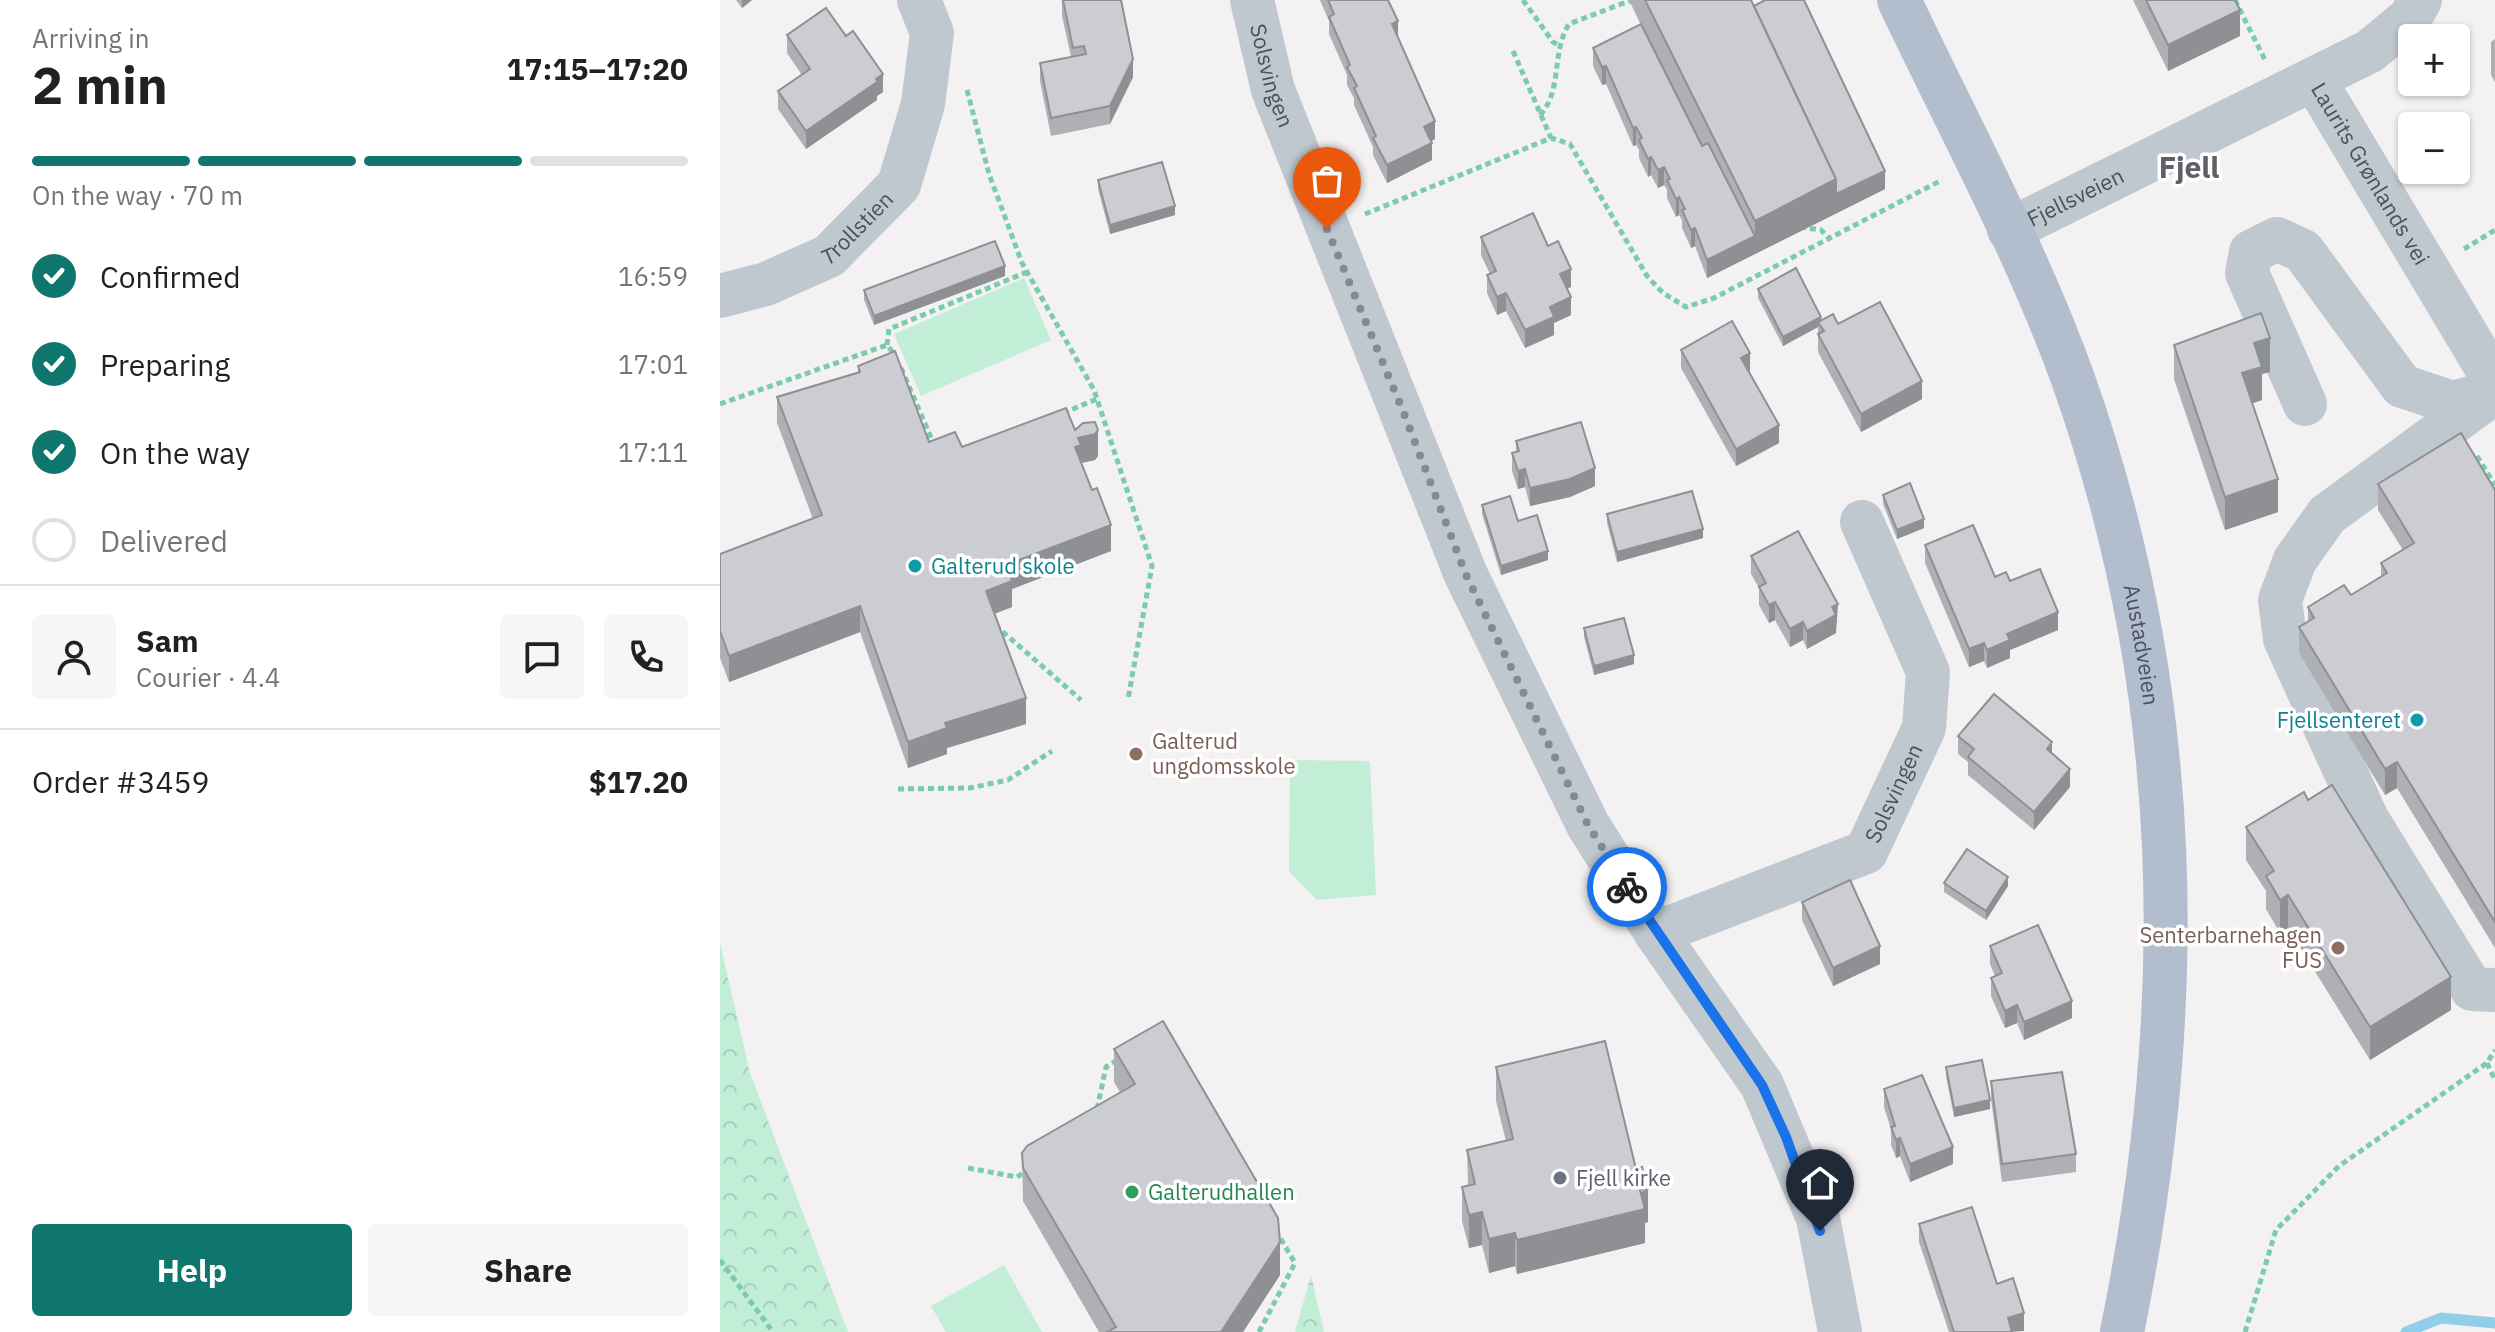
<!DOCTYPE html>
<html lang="en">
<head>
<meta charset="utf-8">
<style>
	body { margin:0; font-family:"IBM Plex Sans",sans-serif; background:#f6f6f6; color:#202124; height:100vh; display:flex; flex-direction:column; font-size:30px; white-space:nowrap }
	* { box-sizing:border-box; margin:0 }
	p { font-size:26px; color:#757577 }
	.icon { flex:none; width:44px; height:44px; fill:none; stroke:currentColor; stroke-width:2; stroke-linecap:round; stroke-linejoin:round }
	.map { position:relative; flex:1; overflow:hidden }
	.side { display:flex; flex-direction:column; background:#fff; width:720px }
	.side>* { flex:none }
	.fabs { position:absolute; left:1678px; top:24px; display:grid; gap:16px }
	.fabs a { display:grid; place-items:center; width:72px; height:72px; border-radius:8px; background:#fff; box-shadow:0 2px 6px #0004; font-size:40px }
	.pin { position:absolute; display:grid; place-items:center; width:68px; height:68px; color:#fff; margin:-82px -34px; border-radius:50% 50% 50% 0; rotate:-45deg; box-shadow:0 0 8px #0007 }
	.pin .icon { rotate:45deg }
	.courier { position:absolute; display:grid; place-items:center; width:80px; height:80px; margin:-40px; border:6px solid #1a73e8; border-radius:50%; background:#fff; color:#222; box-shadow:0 2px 10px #0007 }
	.overview em { font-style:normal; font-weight:800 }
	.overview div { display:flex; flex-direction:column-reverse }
	.overview { display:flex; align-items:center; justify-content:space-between; height:136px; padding:0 32px }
	h1 { font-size:52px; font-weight:800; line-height:60px }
	.bar { display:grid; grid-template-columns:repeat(4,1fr); gap:12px 8px; align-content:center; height:96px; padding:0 32px }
	.bar i { height:10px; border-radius:6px; background:#e0e0e0 }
	.bar .active { background:#0f766e }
	.bar p { grid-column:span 4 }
	.line { display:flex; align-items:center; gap:20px; padding:0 32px; border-top:2px solid #e0e0e0 }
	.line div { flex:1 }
	.round { display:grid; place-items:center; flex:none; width:84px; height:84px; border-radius:8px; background:#f6f6f6 }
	ol { padding:0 32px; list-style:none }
	li { display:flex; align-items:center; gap:24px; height:88px }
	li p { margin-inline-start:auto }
	li .icon { padding:8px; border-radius:50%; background:#0f766e; color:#fff; stroke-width:4 }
	li:last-child { color:#757577 }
	li i { width:44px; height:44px; border:4px solid #e0e0e0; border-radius:50% }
	.cta { display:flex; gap:16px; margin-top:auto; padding:16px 32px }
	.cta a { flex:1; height:92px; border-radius:8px; background:#0f766e; color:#fff; font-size:32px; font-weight:800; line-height:92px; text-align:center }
	.cta a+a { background:#f6f6f6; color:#202124 }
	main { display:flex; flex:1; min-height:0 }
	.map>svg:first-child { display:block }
	.forest { fill:url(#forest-crowns) }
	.green { fill:#c2eed8 }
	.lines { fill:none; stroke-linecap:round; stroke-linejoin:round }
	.stream { stroke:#91ceea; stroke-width:11 }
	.path { stroke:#7bccac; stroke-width:5; stroke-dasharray:6 4; stroke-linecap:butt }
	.minor { stroke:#bfc7cf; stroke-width:44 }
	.major { stroke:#b2bdce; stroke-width:44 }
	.wall { fill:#afb0b5 }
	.shaded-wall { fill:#8e9094 }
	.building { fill:#cbcdd3; stroke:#8e9094; stroke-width:2 }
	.done { stroke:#848a91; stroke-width:8; stroke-dasharray:0 14.4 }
	.route { stroke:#1a73e8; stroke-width:10 }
	.culture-dot { fill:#0f9aa8; stroke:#fff; stroke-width:3 }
	.education-dot { fill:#8d6e63; stroke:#fff; stroke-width:3 }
	.worship-dot { fill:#6b7280; stroke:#fff; stroke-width:3 }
	.leisure-dot { fill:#2e9e5b; stroke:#fff; stroke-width:3 }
	.labels { text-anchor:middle; stroke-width:7; stroke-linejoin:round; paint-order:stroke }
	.street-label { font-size:22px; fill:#49525e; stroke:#fff }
	.culture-label { font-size:22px; fill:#0d838f; stroke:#fff; text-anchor:start }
	.education-label { font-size:22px; fill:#785e54; stroke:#fff; text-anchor:start }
	.worship-label { font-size:22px; fill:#5b616d; stroke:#fff; text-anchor:start }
	.leisure-label { font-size:22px; fill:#27864d; stroke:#fff; text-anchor:start }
	.district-label { font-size:30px; font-weight:bold; fill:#5e6066; stroke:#fff }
</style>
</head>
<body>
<main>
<section class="side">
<div class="overview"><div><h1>2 min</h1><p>Arriving in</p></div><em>17:15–17:20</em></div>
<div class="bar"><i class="active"></i><i class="active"></i><i class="active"></i><i></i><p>On the way · 70 m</p></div>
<ol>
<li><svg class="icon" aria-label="check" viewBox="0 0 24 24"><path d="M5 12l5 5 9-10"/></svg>Confirmed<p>16:59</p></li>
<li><svg class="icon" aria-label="check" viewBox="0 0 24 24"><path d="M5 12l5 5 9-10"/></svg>Preparing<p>17:01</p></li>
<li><svg class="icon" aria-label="check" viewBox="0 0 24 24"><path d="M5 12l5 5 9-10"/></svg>On the way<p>17:11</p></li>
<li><i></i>Delivered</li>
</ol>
<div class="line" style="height:144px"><a class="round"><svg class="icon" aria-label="person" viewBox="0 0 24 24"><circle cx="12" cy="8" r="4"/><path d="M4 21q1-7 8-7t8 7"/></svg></a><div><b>Sam</b><p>Courier · 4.4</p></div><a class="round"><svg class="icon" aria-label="chat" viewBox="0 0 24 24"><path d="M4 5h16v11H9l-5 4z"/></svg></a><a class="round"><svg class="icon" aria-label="phone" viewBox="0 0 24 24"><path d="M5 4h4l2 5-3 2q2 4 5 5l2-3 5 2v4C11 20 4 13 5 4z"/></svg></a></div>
<div class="line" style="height:104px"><div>Order #3459</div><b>$17.20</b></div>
<div class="cta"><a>Help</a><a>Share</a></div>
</section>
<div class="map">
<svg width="1775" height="1332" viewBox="0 0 1775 1332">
	<defs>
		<pattern id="forest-crowns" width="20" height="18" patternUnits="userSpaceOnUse" patternTransform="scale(2)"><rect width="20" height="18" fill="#c2eed8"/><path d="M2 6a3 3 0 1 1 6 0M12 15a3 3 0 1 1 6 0" fill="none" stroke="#a8cebc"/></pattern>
	</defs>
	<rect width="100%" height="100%" fill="#f3f1f1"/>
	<g class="forest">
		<path d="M0,943L30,1073L128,1332H0Z"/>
		<path d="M591,1275L604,1332H575Z"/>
	</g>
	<g class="green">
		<path d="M304,278L331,340L201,396L174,334Z"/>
		<path d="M570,760L650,761L656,895L597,900L569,871Z"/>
		<path d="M284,1265L322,1332H226L211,1306Z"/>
	</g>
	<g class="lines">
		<path class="stream" d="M1686,1332L1721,1318L1775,1323"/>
		<g class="path">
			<path d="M803,0L833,42L840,46"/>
			<path d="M1515,0L1545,60"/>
			<path d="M793,51L831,138"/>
			<path d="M247,90L269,174L302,263L374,390L432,566L408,699"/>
			<path d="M820,115C843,90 831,52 849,24L909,1L914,2"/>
			<path d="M645,214L831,138L850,144L927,276L943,293L966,307L994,298L1222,180"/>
			<path d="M1080,227L1101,230L1109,238"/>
			<path d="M1744,249L1775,230"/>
			<path d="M167,345L169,329L307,272"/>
			<path d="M181,368L215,447"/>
			<path d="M0,404L167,345L175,355"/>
			<path d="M343,413L377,399"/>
			<path d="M1757,456L1775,485"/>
			<path d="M275,625L361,700"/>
			<path d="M178,789L250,788L288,780L332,751"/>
			<path d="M1767,1063L1775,1080"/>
			<path d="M377,1109L386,1067L399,1059"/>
			<path d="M248,1168L297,1177L308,1170"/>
			<path d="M0,1260L53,1332"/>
			<path d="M539,1332L575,1263L556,1231"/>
			<path d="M1525,1332L1556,1230L1619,1166L1767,1063L1775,1050"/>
		</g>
		<g class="minor">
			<path id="s1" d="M532,0L553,90L746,575L868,825L936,933L1042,1085L1098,1218L1120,1332"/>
			<path id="s2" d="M1595,81L1775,382"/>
			<path id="s3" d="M1289,230L1650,51L1690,18L1700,0"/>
			<path id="s4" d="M0,296L46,284L109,256L179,185L203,104L212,33L199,0"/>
			<path d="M1775,392L1607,515L1575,560L1560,600L1565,639L1647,819L1752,989L1775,990"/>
			<path d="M1585,404L1527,273L1531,252L1557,239L1583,251L1682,386L1733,403L1774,391"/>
			<path id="s5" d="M936,933L1146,852L1204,728L1208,672L1142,522"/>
		</g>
		<path class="major" id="s6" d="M1179,0C1238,125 1306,249 1353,379C1465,694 1468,1008 1402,1332"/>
	</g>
	<g class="wall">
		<path d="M16,0H32L22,8Z"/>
		<path d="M341,0H401L413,77L390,124L331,136L320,81V63L351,57L342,16V1Z"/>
		<path d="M600,0H668L678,38L715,139L711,141L712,160L667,183L653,155V147L634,105V98L627,85V75L609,34V21Z"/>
		<path d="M909,0H1031L1034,6L1165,189L987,278L975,246L971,248L962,228V220L959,215L956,217L947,198V190L944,185L938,188L931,175L928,177L919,158V150L916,145L913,146L886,84L882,85L873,66V48L921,25Z"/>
		<path d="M1413,0H1515L1520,36L1448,71Z"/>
		<path d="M67,35L163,92L157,96V100L86,149L58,109V91L82,75L67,53Z"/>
		<path d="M1775,39V82L1771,75V42Z"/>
		<path d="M378,180L455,215L390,234L378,189Z"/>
		<path d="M761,237L828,246L851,287L847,289L851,315L834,323V335L805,348L786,311L777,315L767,293V275L770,274L761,255Z"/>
		<path d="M285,276L154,325L144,300V290Z"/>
		<path d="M1038,289L1101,321L1118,324L1202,399L1141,432L1098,352V327L1063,346L1038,298Z"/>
		<path d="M1454,345L1550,372L1542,374V400L1532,403L1558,512L1505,530L1454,379Z"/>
		<path d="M961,350L1030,371H1029L1059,443L1016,466L961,368Z"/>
		<path d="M138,366L209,442L242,447L355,430L378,456L375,460L361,463L391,551L292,589V607L274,614L306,724L227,748V754L188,768L140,632L9,682L0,658V554L93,519L57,423V397L138,372Z"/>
		<path d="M796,441L875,486L850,497L810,506L805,487L798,489L792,471V453L796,452Z"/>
		<path d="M1658,484L1775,490V948L1677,788L1665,795L1579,653V627L1588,621V607L1631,595L1661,577V563L1683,550L1658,510Z"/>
		<path d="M1163,495L1204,528L1177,539L1163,504Z"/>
		<path d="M762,505L798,521L828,560L781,575L762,514Z"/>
		<path d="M887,514L983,538L897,562L887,523Z"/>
		<path d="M1205,545L1275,577L1290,581L1338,630L1290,650V658L1267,668L1264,661L1249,667L1205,563Z"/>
		<path d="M1031,556L1118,622L1116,623V633L1087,649L1083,640L1070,647L1055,620L1049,623L1039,605V588L1031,574Z"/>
		<path d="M864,628L914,664L874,675L864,637Z"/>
		<path d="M1238,736L1332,753L1350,787L1314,830L1248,775V762L1238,754Z"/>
		<path d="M1526,827L1731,1010L1650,1060L1568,928L1560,933L1546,909V891L1526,860Z"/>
		<path d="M1224,883L1288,886L1266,920L1224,892Z"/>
		<path d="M1082,902L1160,964L1113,986L1082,920Z"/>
		<path d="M1270,946L1352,1018L1304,1040L1297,1023L1285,1028L1271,996V978L1275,976L1270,964Z"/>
		<path d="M394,1049L560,1275L523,1332H379L303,1201L302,1153L400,1092L394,1082Z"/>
		<path d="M776,1067L928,1222L925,1223V1243L797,1274L795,1266L769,1273L762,1245L749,1248L742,1221V1187L748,1186L747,1150L786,1141L776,1101Z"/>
		<path d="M1226,1067L1270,1109L1234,1117L1226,1076Z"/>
		<path d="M1271,1081L1356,1154V1172L1282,1182L1271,1099Z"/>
		<path d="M1164,1089L1233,1164L1190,1182L1180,1156L1176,1158L1171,1145V1129L1164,1107Z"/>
		<path d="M1199,1224L1277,1284L1304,1331L1229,1332L1199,1242Z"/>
	</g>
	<g class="shaded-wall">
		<path d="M22,0H32L22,8Z"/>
		<path d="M1520,10V36L1448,71V45Z"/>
		<path d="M678,21V39L672,24Z"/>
		<path d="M413,59V77L390,124V106Z"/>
		<path d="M886,66V84L882,85V67Z"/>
		<path d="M163,74V92L157,96V100L86,149V131Z"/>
		<path d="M715,121V139L704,145V127Z"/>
		<path d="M916,127V145L913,146V128Z"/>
		<path d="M712,143V160L667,183V165Z"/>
		<path d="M931,157V175L928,177V159Z"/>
		<path d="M944,167V185L938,188V170Z"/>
		<path d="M1165,171V189L987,278V260L1035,236V221L1116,179Z"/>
		<path d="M959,197V215L956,217V199Z"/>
		<path d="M455,206V215L390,234V225Z"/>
		<path d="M975,228V246L971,248V230Z"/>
		<path d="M285,266V276L154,325V316Z"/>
		<path d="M851,269V287L840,291V274Z"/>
		<path d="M786,293V311L777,315V297Z"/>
		<path d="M851,297V315L834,323V335L805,348V330L830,307Z"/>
		<path d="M1101,317V326L1098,322V327L1063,346V337Z"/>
		<path d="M1550,338V372L1542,374V400L1522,407V373L1534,343Z"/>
		<path d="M1030,353V371L1021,376V358Z"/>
		<path d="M1202,381V399L1141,432V414Z"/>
		<path d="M1059,425V443L1016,466V449Z"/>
		<path d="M378,430V456L375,460L361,463L355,447L358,438Z"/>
		<path d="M875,468V486L850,497L810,506V488Z"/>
		<path d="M805,469V487L798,489V471Z"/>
		<path d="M1558,479V512L1505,530V497Z"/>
		<path d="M1204,519V528L1177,539V530Z"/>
		<path d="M391,525V551L292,589V607L266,617V591L286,565Z"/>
		<path d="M983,529V538L897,562V552Z"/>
		<path d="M828,551V560L781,575V566Z"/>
		<path d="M1055,602V620L1049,623V605Z"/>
		<path d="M1118,604L1116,633L1087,649V631L1112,607Z"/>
		<path d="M140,606V632L9,682V656Z"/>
		<path d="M1338,612V630L1290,650V658L1267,668V650L1287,634Z"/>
		<path d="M1083,622V640L1070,647V629Z"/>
		<path d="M1264,643V661L1249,667V649Z"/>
		<path d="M914,655V664L874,675V666Z"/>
		<path d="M306,698V724L227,748V754L188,768V742L225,723Z"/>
		<path d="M1332,742V760L1327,749Z"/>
		<path d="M1677,762V788L1665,795V769Z"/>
		<path d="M1350,769V787L1314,830V812Z"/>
		<path d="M1288,877V886L1266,920V911Z"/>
		<path d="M1568,895V928L1560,933V900Z"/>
		<path d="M1160,946V964L1113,986V968Z"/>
		<path d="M1731,977V1010L1650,1060V1027Z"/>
		<path d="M1352,1001V1018L1304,1040V1022Z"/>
		<path d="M1297,1005V1023L1285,1028V1011Z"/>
		<path d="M1270,1100V1109L1234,1117V1108Z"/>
		<path d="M1180,1138V1156L1176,1158V1140Z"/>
		<path d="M1233,1147V1164L1190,1182V1164Z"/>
		<path d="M928,1189V1222L925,1223V1243L797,1274V1240Z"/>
		<path d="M762,1212V1245L749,1248V1215Z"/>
		<path d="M795,1233V1266L769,1273V1239Z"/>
		<path d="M560,1242V1275L523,1332H501Z"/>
		<path d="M1304,1313V1331L1288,1332V1318Z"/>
	</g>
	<g class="building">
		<path d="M343,0H401L413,59L390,106L331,118L320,63L366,54L364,46L353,48Z"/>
		<path d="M608,0H668L678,21L672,24L715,121L704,127L712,143L667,165L653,138L656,136L634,88L637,86L627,67L630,65L609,17L614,14Z"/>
		<path d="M925,0H1031L1116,179L1035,221Z"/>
		<path d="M1045,0H1084L1165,171L1116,194V179L1034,6Z"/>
		<path d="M1426,0H1515L1520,10L1448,45Z"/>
		<path d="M106,8L126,36L133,31L163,74L156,79L157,82L86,131L58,91L90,69L67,35Z"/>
		<path d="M921,24L982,146L988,143L1035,236L987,260L975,228L971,230L962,210L965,209L959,197L956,199L947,180L950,179L944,167L938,170L931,157L928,159L919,140L922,138L916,127L913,128L886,66L882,67L873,48Z"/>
		<path d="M442,162L455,206L390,225L378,180Z"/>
		<path d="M813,213L828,246L838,241L851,269L840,274L851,297L830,307L834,317L805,330L786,293L777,297L767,275L776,271L761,237Z"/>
		<path d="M275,241L285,266L154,316L144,290Z"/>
		<path d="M1076,268L1101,317L1063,337L1038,289Z"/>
		<path d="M1160,302L1202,381L1141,414L1098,334L1104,331L1098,322L1113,314L1118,324Z"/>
		<path d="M1541,313L1550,338L1534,343L1542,367L1522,373L1558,479L1505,497L1454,345Z"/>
		<path d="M1012,321L1030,353L1021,358L1059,425L1016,449L961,350Z"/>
		<path d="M175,351L209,442L235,432L242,447L346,408L355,430L363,423L375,422L378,430L375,434L358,438L361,445L355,447L372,490L377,488L391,525L286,565L292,581L266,591L306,698L225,723L227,728L188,742L140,606L9,656L0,631V554L102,515L57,397L140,372L138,366Z"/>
		<path d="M861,422L875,468L850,479L810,488L805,469L798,471L792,453L799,451L796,441Z"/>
		<path d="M1741,433L1775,490V922L1677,762L1665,769L1579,627L1594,618L1588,607L1624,585L1631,595L1667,573L1661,563L1694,543L1658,484Z"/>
		<path d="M1190,483L1204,519L1177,530L1163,495Z"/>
		<path d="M972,491L983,529L897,552L887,514Z"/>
		<path d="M790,496L798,521L817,515L828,551L781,566L762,505Z"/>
		<path d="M1253,525L1275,577L1286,572L1290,581L1320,569L1338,612L1287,634L1290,640L1267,650L1264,643L1249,649L1205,545Z"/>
		<path d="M1078,531L1118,604L1112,607L1116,615L1087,631L1083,622L1070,629L1055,602L1049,605L1039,587L1046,583L1031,556Z"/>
		<path d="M904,618L914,655L874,666L864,628Z"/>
		<path d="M1274,694L1332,742L1327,749L1350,769L1314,812L1248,757L1254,749L1238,736Z"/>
		<path d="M1612,785L1731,977L1650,1027L1568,895L1560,900L1546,876L1554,871L1526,827L1584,792L1588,800Z"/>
		<path d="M1247,849L1288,877L1266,911L1224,883Z"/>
		<path d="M1130,880L1160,946L1113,968L1082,902Z"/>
		<path d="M1318,925L1352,1001L1304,1022L1297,1005L1285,1011L1271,978L1282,973L1270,946Z"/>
		<path d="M443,1021L558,1218L560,1242L501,1332H387L396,1327L303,1168L302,1153L307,1146L415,1084L394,1049Z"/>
		<path d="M885,1041L916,1169L922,1167L928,1189L920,1190L925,1209L797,1240L795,1233L769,1239L762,1212L749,1215L742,1187L755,1184L747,1150L793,1139L776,1067Z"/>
		<path d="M1262,1060L1270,1100L1234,1108L1226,1067Z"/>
		<path d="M1342,1072L1356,1154L1282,1164L1271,1081Z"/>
		<path d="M1202,1075L1233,1147L1190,1164L1180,1138L1176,1140L1171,1127L1175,1126L1164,1089Z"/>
		<path d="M1252,1207L1277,1284L1293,1278L1304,1313L1288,1318L1292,1332H1234L1199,1224Z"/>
	</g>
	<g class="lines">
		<path class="done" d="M607,229L683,411L746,575L868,825L907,887"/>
		<path class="route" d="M907,887L1042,1085L1066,1137L1100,1231"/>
	</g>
	<g class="culture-dot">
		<circle cx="195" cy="566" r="8"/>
		<circle cx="1697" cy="720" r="8"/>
	</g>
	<g class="education-dot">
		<circle cx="416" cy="754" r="8"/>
		<circle cx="1618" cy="948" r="8"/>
	</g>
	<circle class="worship-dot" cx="840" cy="1178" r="8"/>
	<circle class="leisure-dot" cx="412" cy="1192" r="8"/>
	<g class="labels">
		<g class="street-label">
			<text dy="8" stroke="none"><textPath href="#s1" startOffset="78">Solsvingen</textPath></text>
			<text dy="8" stroke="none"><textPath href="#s2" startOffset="108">Laurits Grønlands vei</textPath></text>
			<text dy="8" stroke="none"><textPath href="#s3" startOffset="74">Fjellsveien</textPath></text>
			<text dy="8" stroke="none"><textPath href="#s4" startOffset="156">Trollstien</textPath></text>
			<text dy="8" stroke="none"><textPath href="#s6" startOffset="692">Austadveien</textPath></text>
			<text dy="8" stroke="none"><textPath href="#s5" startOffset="290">Solsvingen</textPath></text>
		</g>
		<g class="culture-label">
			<text x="211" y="574">Galterud skole</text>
			<text x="1681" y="728" text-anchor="end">Fjellsenteret</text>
		</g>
		<g class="education-label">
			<text x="432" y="749">Galterud<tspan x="432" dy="25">ungdomsskole</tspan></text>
			<text x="1602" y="943" text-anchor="end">Senterbarnehagen<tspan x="1602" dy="25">FUS</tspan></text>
		</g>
		<g class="worship-label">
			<text x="856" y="1186">Fjell kirke</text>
		</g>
		<g class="leisure-label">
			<text x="428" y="1200">Galterudhallen</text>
		</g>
		<g class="district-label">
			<text x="1469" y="178">Fjell</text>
		</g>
	</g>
</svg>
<div class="fabs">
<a>+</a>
<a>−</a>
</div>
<div class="pin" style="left:607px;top:229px;background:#ea580c"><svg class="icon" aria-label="bag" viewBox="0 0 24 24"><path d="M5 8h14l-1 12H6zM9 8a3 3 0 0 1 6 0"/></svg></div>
<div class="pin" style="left:1100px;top:1231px;background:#1f2937"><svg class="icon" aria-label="home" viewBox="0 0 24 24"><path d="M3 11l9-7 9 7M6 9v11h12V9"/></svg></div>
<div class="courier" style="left:907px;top:887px"><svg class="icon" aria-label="bike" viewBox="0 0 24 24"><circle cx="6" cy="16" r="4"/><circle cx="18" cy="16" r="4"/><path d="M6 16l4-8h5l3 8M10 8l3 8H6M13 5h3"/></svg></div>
</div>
</main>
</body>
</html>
